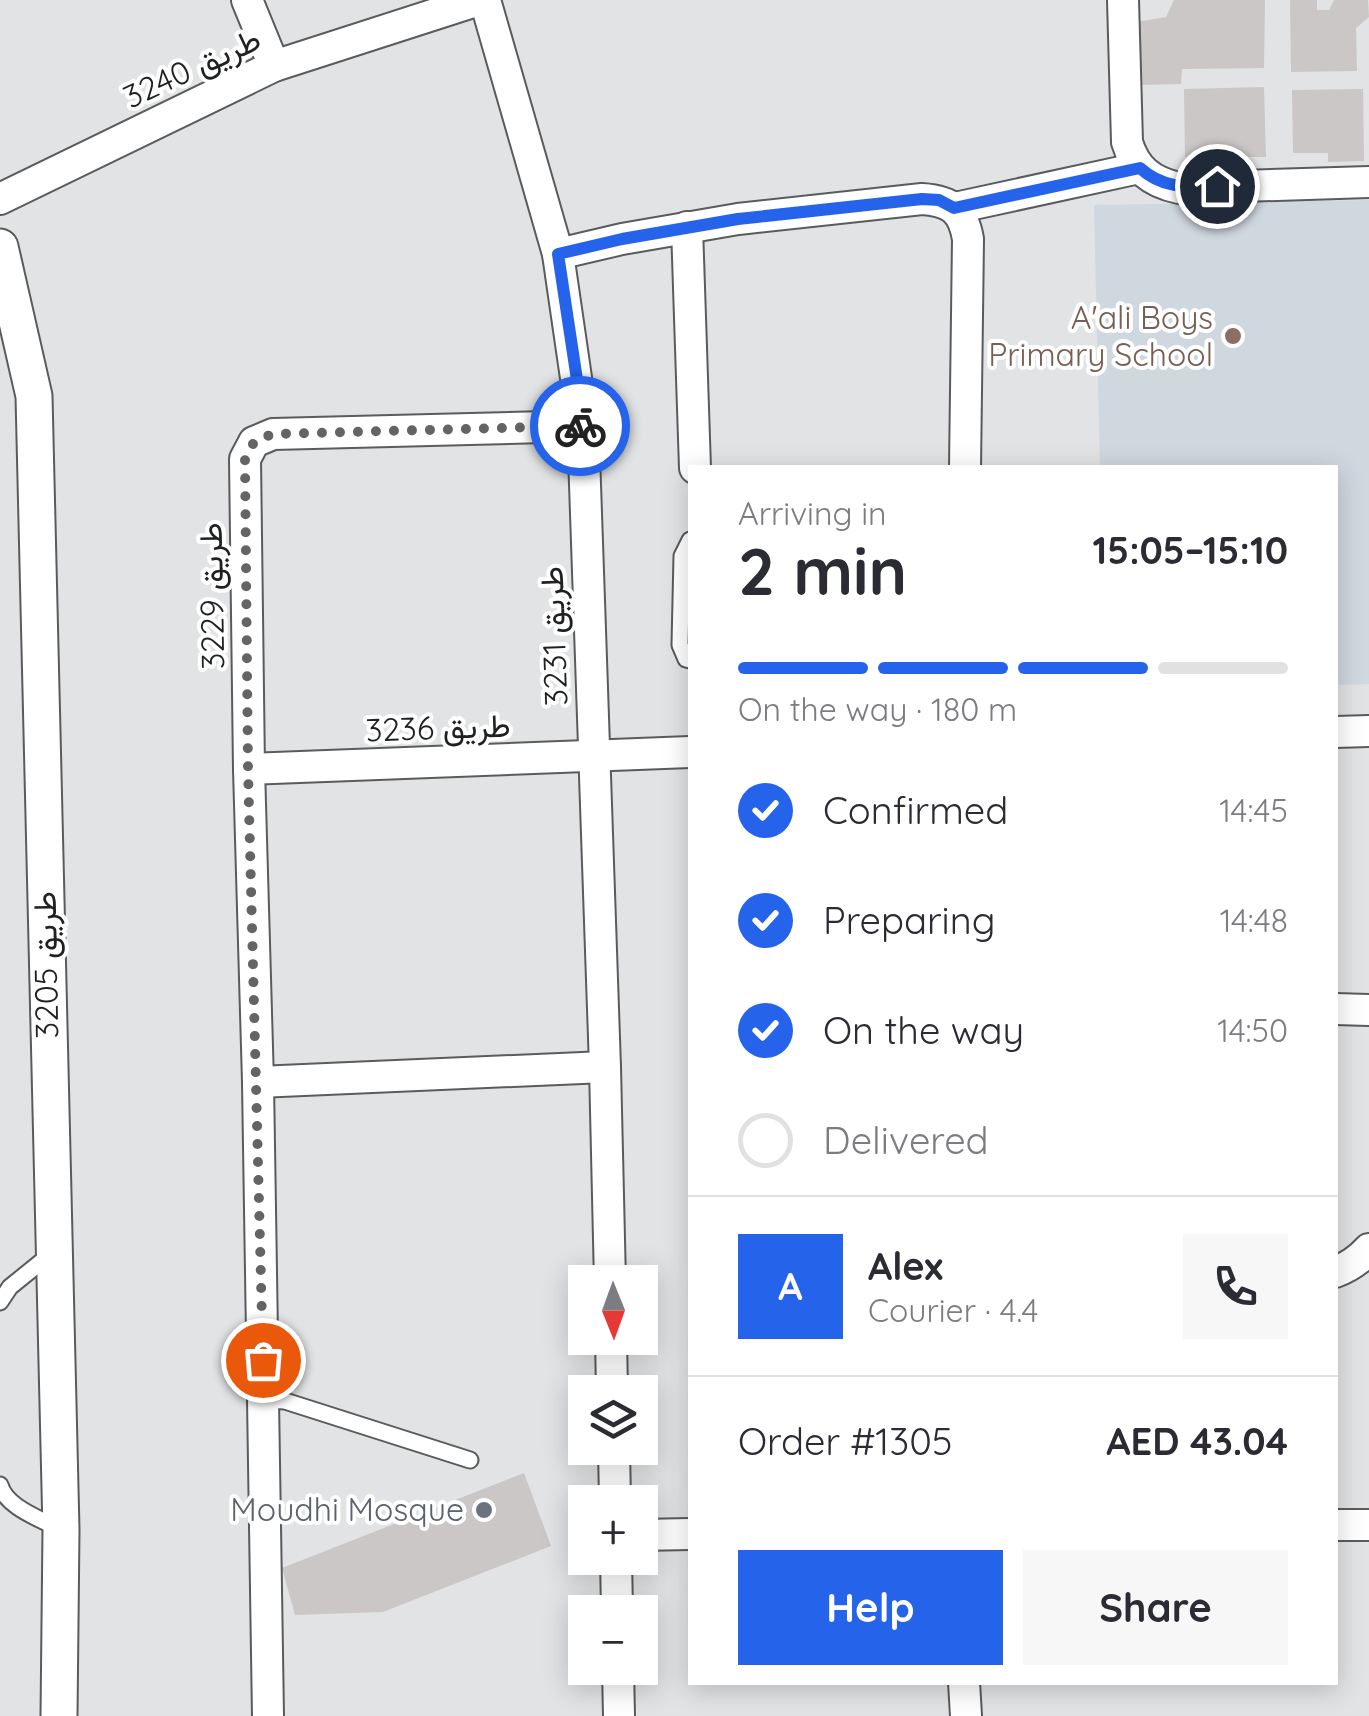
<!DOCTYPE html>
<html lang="en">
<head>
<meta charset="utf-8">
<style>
	body { margin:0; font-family:Quicksand,Vazirmatn,sans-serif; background:#f7f7f7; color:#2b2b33; height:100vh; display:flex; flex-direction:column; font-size:38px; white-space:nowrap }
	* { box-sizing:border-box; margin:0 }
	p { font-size:32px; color:#7c7c81 }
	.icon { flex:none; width:55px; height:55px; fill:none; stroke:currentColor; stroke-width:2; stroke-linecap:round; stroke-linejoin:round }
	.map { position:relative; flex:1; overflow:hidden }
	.panel { position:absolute; left:688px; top:465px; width:650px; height:1220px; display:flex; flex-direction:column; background:#fff; border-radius:0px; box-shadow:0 5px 25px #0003 }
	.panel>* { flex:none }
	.needle { width:65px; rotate:179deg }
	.controls { position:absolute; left:568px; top:1265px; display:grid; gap:20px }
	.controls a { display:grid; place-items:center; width:90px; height:90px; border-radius:0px; background:#fff; box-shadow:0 5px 25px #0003; font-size:50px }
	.pin { position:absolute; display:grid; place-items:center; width:85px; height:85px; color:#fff; margin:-42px; border:5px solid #fff; border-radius:50%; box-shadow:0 2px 10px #0007 }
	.courier { position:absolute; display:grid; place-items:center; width:100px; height:100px; margin:-50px; border:8px solid #2563eb; border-radius:50%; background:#fff; color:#222; box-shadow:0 2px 12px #0007 }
	.overview em { font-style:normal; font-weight:800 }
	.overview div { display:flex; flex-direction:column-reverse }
	.overview { display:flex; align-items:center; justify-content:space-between; height:170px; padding:0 50px }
	h1 { font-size:65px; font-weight:800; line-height:75px }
	.bar { display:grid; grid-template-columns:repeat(4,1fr); gap:15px 10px; align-content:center; height:120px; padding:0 50px }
	.bar i { height:12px; border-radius:8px; background:#e1e1e2 }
	.bar .on { background:#2563eb }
	.bar p { grid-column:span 4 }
	.line { display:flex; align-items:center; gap:25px; padding:0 50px; border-top:2px solid #e1e1e2 }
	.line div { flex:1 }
	.round { display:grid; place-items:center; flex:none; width:105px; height:105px; border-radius:0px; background:#f7f7f7 }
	ol { padding:0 50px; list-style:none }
	li { display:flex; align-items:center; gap:30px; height:110px }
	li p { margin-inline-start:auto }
	li .icon { padding:10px; border-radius:50%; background:#2563eb; color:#fff; stroke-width:4 }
	li:last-child { color:#7c7c81 }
	li i { width:55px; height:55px; border:5px solid #e1e1e2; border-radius:50% }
	.action { display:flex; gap:20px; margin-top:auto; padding:20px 50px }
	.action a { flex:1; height:115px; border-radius:0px; background:#2563eb; color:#fff; font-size:40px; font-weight:800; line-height:115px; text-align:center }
	.action a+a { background:#f7f7f7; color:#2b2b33 }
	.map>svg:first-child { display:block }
	.built { fill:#d0d8df }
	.building { fill:#cac7c6 }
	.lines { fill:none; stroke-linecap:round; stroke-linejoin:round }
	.service-casing { stroke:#595b5d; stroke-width:19 }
	.minor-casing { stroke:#595b5d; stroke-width:34 }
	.tertiary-casing { stroke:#595b5d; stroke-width:39 }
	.service { stroke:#fff; stroke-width:15 }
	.minor { stroke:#fff; stroke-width:30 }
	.tertiary { stroke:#fff; stroke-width:35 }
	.done { stroke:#636465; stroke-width:10; stroke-dasharray:0 18 }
	.route { stroke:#2563eb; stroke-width:12 }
	.education-dot { fill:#8d6e63; stroke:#fff; stroke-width:4 }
	.worship-dot { fill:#6b7280; stroke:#fff; stroke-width:4 }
	.labels { text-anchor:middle; stroke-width:8; stroke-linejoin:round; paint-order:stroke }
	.street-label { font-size:32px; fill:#1f2020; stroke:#fff }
	.education-label { font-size:32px; fill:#785e54; stroke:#fff; text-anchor:end }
	.worship-label { font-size:32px; fill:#5b616d; stroke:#fff; text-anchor:end }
</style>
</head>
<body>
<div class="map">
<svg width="1369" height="1716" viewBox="0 0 1369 1716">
	<rect width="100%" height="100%" fill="#e1e3e5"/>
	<path class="built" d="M1369,200V684L1335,685V468L1100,467L1094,205Z"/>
	<g class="building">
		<path d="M1174,0H1265L1264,68L1182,69L1181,84L1137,85V22L1166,17Z"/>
		<path d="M1290,0H1317V10H1329L1334,0H1368L1369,17L1356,28L1357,71L1291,72Z"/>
		<path d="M1264,87L1266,157H1236V172L1201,173L1200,157H1185L1184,89Z"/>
		<path d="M1363,89L1364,161L1328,162V153H1293L1292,90Z"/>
		<path d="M524,1473L551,1546L383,1612L295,1615L282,1568Z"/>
	</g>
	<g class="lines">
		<g class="service-casing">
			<g id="service">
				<path d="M690,540L682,556L680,645L686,659L690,660"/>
				<path d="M0,1302L10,1287L52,1253"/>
				<path d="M263,1400L285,1401L470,1460"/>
				<path d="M0,1485C6,1507 39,1518 59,1529"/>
			</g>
		</g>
		<g class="minor-casing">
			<g id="minor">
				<path d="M247,0L274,66"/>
				<path d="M485,0L558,254L583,426L605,1067L610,1282"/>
				<path d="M1123,0L1127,142C1135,169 1151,182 1179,188L1369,182"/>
				<path d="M0,199L274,66L479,0"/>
				<path d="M955,208L1139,168"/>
				<path d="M687,227L695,468"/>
				<path d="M558,254L622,239L738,219L922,199C951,201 963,210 968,239L965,468"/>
				<path d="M1335,732L1369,731"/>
				<path d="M249,769L690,752"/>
				<path d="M1335,1009L1369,1010"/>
				<path d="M258,1082L605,1067"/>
				<path d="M1335,1272C1349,1267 1359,1260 1369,1249"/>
				<path d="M611,1338L612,1392"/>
				<path d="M614,1448L615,1502"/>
				<path d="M1335,1525H1369"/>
				<path d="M640,1535L690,1534"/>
				<path d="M616,1558L617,1612"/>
				<path d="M618,1668L619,1716"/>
				<path d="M964,1682L966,1716"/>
				<path d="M268,1716L258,1082L249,769L245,459L254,442L273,434L583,426"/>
			</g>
		</g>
		<g class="tertiary-casing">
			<path id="tertiary" d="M0,247L34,396L61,1530L59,1716"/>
		</g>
		<use href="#service" class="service"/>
		<use href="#minor" class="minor"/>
		<use href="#tertiary" class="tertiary"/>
	</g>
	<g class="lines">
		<path class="done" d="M263,1360L248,769L245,460L254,442L272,434L580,426"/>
		<path class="route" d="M580,426H584L558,254L622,239L738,219L922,199L939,200L954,208L1140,168C1163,189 1187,187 1217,186"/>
	</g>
	<circle class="education-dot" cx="1233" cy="336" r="10"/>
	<circle class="worship-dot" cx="484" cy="1510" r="10"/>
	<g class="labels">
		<g class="street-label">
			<text transform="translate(192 68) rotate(-25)" y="11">طريق 3240</text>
			<text transform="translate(212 596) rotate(-91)" y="11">طريق 3229</text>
			<text transform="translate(554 636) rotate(-92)" y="11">طريق 3231</text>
			<text transform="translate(438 728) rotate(-2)" y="11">طريق 3236</text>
			<text transform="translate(46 965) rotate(-91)" y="11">طريق 3205</text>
		</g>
		<g class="education-label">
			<text x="1213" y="329">A'ali Boys<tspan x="1213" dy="37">Primary School</tspan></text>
		</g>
		<g class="worship-label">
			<text x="464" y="1521">Moudhi Mosque</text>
		</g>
	</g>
</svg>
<div class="controls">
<a><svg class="needle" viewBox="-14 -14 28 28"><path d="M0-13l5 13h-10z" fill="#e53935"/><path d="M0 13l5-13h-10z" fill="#7c7c81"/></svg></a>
<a><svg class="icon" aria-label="layers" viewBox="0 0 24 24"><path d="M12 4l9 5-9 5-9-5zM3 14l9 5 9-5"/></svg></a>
<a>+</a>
<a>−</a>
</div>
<div class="pin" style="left:263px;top:1360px;background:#ea580c"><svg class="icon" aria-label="bag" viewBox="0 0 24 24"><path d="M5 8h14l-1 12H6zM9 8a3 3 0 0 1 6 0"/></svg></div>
<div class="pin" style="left:1217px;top:186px;background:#1f2937"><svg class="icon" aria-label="home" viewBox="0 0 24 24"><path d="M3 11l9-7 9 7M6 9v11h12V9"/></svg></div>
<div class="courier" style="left:580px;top:426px"><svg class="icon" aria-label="bike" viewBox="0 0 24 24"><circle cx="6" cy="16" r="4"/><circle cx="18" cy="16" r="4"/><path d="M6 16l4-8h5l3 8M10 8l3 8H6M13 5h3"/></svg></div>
<section class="panel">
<div class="overview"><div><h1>2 min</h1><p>Arriving in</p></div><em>15:05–15:10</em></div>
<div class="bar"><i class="on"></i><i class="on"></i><i class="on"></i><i></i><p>On the way · 180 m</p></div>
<ol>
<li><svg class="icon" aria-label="check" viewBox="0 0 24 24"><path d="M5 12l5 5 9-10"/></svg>Confirmed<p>14:45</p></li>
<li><svg class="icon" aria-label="check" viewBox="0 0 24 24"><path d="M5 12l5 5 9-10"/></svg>Preparing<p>14:48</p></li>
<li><svg class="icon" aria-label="check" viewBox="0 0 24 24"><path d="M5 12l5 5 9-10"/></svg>On the way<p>14:50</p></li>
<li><i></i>Delivered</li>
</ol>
<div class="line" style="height:180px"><b class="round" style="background:#2563eb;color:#fff">A</b><div><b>Alex</b><p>Courier · 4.4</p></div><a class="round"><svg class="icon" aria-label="phone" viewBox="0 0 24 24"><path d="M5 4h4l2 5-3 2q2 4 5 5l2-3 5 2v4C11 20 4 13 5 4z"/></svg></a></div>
<div class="line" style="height:130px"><div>Order #1305</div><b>AED 43.04</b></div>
<div class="action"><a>Help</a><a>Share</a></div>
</section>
</div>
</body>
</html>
